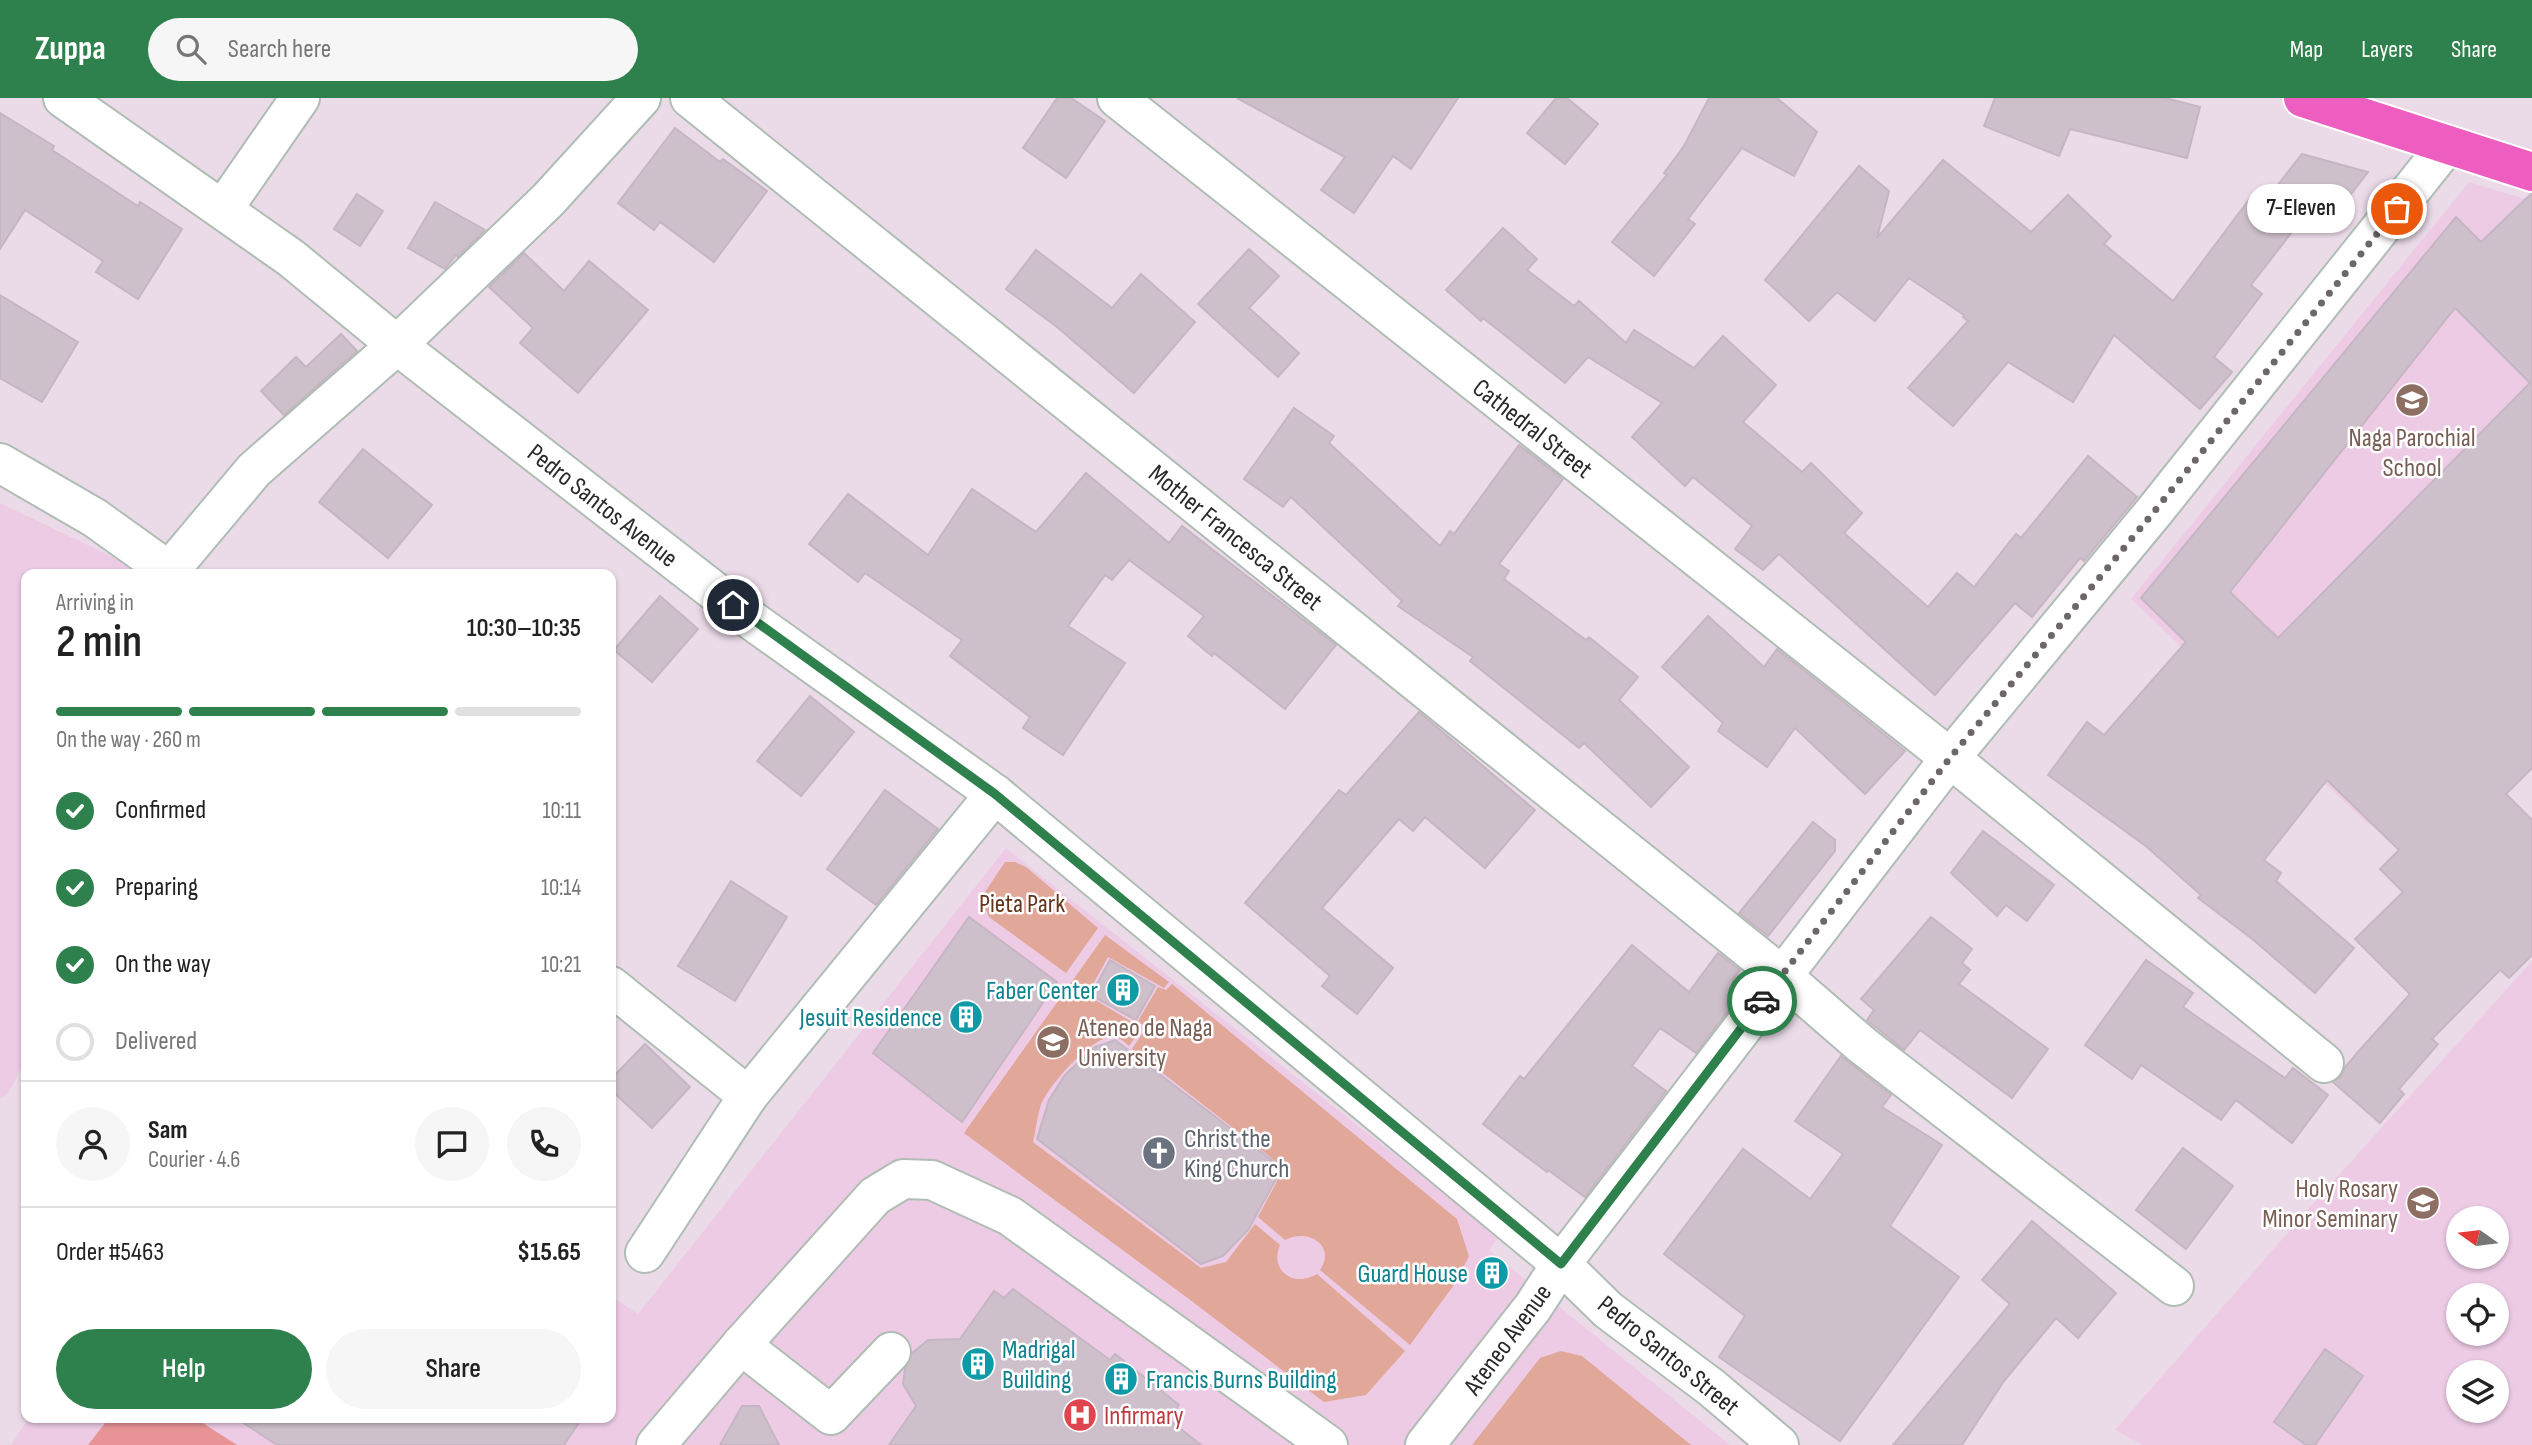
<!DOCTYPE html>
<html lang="en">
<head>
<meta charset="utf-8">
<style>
	body { margin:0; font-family:"Sofia Sans Condensed",sans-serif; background:#f6f6f6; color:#222; height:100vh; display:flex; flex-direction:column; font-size:26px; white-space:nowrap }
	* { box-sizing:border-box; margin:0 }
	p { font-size:23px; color:#767676 }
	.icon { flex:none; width:38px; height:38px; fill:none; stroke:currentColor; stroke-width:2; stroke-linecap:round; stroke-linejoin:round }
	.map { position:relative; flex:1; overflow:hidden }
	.details { position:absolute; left:21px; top:471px; width:595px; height:854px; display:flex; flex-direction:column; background:#fff; border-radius:14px; box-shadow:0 2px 5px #0004 }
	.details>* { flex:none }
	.needle { width:46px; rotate:284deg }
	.controls { position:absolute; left:2446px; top:1108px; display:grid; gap:14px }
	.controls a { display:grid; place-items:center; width:63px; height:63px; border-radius:50%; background:#fff; box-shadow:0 2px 5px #0004; font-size:35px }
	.pin { position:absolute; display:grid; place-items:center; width:60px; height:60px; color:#fff; margin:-30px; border:4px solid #fff; border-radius:50%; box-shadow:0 2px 7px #0007 }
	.courier { position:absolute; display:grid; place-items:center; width:70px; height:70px; margin:-35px; border:5px solid #2e814c; border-radius:50%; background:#fff; color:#222; box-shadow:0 2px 9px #0007 }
	.bubble { position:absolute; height:49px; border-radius:24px; background:#fff; box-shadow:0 2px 5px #0004; font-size:23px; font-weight:600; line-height:49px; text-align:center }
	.headline em { font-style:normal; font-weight:600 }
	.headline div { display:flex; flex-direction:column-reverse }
	.headline { display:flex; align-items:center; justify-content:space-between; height:119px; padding:0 35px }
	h1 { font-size:46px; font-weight:600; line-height:52px }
	.bar { display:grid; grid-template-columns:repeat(4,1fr); gap:10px 7px; align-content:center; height:84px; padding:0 35px }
	.bar i { height:9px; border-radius:5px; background:#e0e0e0 }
	.bar .current { background:#2e814c }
	.bar p { grid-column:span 4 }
	.line { display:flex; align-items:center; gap:18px; padding:0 35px; border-top:2px solid #e0e0e0 }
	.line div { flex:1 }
	.round { display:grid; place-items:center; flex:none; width:74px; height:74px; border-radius:37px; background:#f6f6f6 }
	ol { padding:0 35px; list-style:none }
	li { display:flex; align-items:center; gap:21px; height:77px }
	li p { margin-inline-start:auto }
	li .icon { padding:7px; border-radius:50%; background:#2e814c; color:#fff; stroke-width:4 }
	li:last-child { color:#767676 }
	li i { width:38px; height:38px; border:4px solid #e0e0e0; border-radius:50% }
	.cta { display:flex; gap:14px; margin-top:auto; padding:14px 35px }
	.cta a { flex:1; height:80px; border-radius:42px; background:#2e814c; color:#fff; font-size:28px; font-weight:600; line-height:80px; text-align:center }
	.cta a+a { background:#f6f6f6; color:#222 }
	header { display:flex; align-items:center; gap:42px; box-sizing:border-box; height:98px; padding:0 35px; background:#2e814c; color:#fff }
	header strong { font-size:33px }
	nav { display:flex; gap:38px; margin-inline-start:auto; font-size:24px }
	.search { width:490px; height:63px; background:#f6f6f6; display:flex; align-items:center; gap:18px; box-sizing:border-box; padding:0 24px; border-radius:38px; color:#767676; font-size:26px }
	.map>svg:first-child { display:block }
	.education { fill:#edcbe5; fill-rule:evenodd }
	.green { fill:#e1a798 }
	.pitch { fill:#e89497 }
	.building { fill:#cec0cb; stroke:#c6b5c3; stroke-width:2; fill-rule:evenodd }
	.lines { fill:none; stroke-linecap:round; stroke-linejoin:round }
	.minor-casing { stroke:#afbdb4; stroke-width:42 }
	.major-casing { stroke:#fff; stroke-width:42 }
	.minor { stroke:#fff; stroke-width:38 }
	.major { stroke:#ee5ec1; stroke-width:38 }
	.done { stroke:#6d676c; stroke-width:7; stroke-dasharray:0 12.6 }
	.route { stroke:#2e814c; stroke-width:9 }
	.labels { text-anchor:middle; stroke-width:5; stroke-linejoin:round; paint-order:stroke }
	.street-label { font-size:26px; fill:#292929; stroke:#fff }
	.education-label { font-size:26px; fill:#785e54; stroke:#fff }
	.park-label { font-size:26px; fill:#64341b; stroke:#fff }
	.culture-label { font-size:26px; fill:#0d838f; stroke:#fff; text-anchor:end }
	.worship-label { font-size:26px; fill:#5b616d; stroke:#fff; text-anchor:start }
	.health-label { font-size:26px; fill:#be3a42; stroke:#fff; text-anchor:start }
</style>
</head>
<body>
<header>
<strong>Zuppa</strong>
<div class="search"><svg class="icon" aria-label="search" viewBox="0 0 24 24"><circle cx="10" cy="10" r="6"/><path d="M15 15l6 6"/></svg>Search here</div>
<nav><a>Map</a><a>Layers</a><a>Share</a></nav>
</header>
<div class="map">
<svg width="2532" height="1347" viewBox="0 0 2532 1347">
	<rect width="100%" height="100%" fill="#ebdbe9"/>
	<g class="education">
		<path d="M2469,84L2532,103V552L2369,727L2131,501Z"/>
		<path d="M0,405L148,476H26V962L7,997L0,1001Z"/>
		<path d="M1006,750L1499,1139L1489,1152L1730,1347H11L29,1320H611V1198L638,1216Z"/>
		<path d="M2532,863V1347H2142L2115,1332L2327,1090ZM2459,1120H2497V1158H2459ZM2459,1197H2497V1236H2459ZM2459,1274H2497V1312H2459Z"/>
	</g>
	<g class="green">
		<path d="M1005,764H1015L1026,769L1098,830L1066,875L989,819L981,800Z"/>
		<path d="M1105,837L1169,884L1164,890L1108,859L1087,897L1142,930L1129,948C1125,945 1120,939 1115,939C1094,935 1048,988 1041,1007C1037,1018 1036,1032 1033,1044L1201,1170L1226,1164L1255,1126L1280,1147C1269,1173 1294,1190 1317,1176L1405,1253L1366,1297L1324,1304L1193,1204L964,1035Z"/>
		<path d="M1172,886L1457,1121L1469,1158L1456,1184L1410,1247L1320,1172C1337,1147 1307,1130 1285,1142L1258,1119L1284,1070L1132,951L1146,930L1138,923L1158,889L1166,892Z"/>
		<path d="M1561,1253L1582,1258L1691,1347H1472L1540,1260Z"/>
	</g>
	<path class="pitch" d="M109,1320H195L237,1347H88Z"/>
	<g class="building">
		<path d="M1057,0H1071L1105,23L1066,80L1023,50Z"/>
		<path d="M1237,0H1458L1411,71L1393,58L1354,115L1321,92L1345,59Z"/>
		<path d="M1556,0H1567L1598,26L1565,66L1527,35Z"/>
		<path d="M1709,0H1777L1817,34L1794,78L1742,50L1688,121L1695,126L1654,178L1612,144L1667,77L1664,75L1684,48Z"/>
		<path d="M1995,0H2165L2200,9L2187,60L2070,31L2059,58L1984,28Z"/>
		<path d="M0,15L54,48L52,52L138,108L140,104L182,131L138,201L96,174L103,163L25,112L0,151Z"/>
		<path d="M675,30L720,64L723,61L767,93L714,164L660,124L654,132L618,105Z"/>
		<path d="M2302,56L2368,74L2331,122L2312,108L2251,187L2262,196L2214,259L2232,274L2200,311L2114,237L2073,304L2008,264L1953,328L1908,290L1968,223L1963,219L1964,217L1909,180L1875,223L1837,194L1809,223L1765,182L1859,68L1889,93L1877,140L1943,62L2031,134L2068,97L2111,138L2104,146L2173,203L2251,99L2262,107Z"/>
		<path d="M2532,95V670L2506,696L2532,722V857L2509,880L2500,872L2432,941L2438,946L2399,991L2404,996L2380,1025L2333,984L2340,979L2346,968L2357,955L2410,896L2355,841L2403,794L2380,771L2399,752L2327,682L2264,762L2281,775L2276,783L2354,850L2315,895L2251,840L2198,800L2201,797L2147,749L2048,677L2087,624L2104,637L2186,544L2141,500L2456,119L2481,144ZM2455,210L2530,285L2278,540L2230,494Z"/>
		<path d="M357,96L383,113L360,148L334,131Z"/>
		<path d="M435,104L485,132L458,159L456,157L445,171L408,150Z"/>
		<path d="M1503,130L1537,161L1527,172L1574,208L1579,203L1626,245L1634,232L1694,270L1723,238L1776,287L1743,324L1802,374L1811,365L1862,415L1844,435L1928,509L1957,475L1974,489L2016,436L2021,440L2088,358L2137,399L2084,463L2080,460L2032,519L2015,505L1935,597L1779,456L1763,472L1735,451L1752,428L1693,379L1685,388L1632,339L1662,305L1588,259L1565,285L1483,220L1481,223L1446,192Z"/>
		<path d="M1249,151L1279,178L1249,210L1299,255L1278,279L1198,206Z"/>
		<path d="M1036,152L1112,210L1141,176L1195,224L1134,295L1057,229L1006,191Z"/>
		<path d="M524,155L564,193L589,163L648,212L578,295L520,245L533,230L489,189Z"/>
		<path d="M0,197L78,244L42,304L0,280Z"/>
		<path d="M341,236L357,253L284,317L261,293L296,259L306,269Z"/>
		<path d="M1294,310L1334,338L1329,345L1440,448L1450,433L1454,436L1519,347L1563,381L1499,466L1509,473L1504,481L1586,542L1589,539L1638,579L1619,602L1689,669L1651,709L1584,645L1579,650L1470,563L1473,559L1398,508L1402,503L1291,399L1283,409L1244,381Z"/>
		<path d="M363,351L432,407L388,460L319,404Z"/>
		<path d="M1086,375L1169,445L1182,428L1336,547L1285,611L1214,555L1212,558L1188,538L1204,518L1129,462L1112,482L1105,477L1068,528L1125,565L1063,657L1023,630L1030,619L950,558L962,542L865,475L858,484L809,446L848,396L928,457L972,391L1036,434Z"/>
		<path d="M660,498L698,531L652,584L614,552Z"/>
		<path d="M1708,518L1764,569L1777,551L1905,653L1865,696L1795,630L1767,669L1718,633L1723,625L1662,569Z"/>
		<path d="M810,598L854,634L801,698L757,663Z"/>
		<path d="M1419,614L1535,712L1485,770L1425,719L1413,733L1399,721L1322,810L1393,870L1357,916L1322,888L1330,878L1245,805L1339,692L1346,697Z"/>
		<path d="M885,692L938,731L876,807L827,771Z"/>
		<path d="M1813,724L1835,742V753L1768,838L1739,815Z"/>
		<path d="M1983,733L2054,787L2027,823L2006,807L1997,818L1951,775Z"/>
		<path d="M731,783L787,819L735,903L678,868Z"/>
		<path d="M969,819L1057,884L962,1024L873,955Z"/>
		<path d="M1931,819L1972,851L1962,865L1970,872L1959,886L2048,951L2012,1000L1920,932L1904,952L1867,922L1874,912L1861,901Z"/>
		<path d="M1632,847L1689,894L1718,855L1740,872L1732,883L1744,892L1696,955L1660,930L1632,968L1666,993L1585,1099L1548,1072L1547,1074L1483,1026L1520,978L1524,981Z"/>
		<path d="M1110,862L1155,888L1136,922L1091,897Z"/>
		<path d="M2146,862L2193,895L2183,909L2285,980L2293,970L2328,997L2292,1045L2236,1002L2221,1022L2141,967L2132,981L2085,947Z"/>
		<path d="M1115,942L1282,1070L1248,1132L1223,1158L1201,1166L1037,1041L1049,1002L1065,977L1095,949Z"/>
		<path d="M645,946L690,989L652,1030L611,992V981Z"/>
		<path d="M1841,958L1891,997L1882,1009L1942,1047L1890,1128L1959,1179L1840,1343L1719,1259L1745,1218L1664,1156L1743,1051L1810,1101L1843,1056L1795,1023Z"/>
		<path d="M2183,1050L2233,1088L2186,1151L2136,1112Z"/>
		<path d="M2032,1123L2116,1195L2078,1240L2056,1220L2004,1283L1962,1347H1893L2010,1206L1982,1182Z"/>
		<path d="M1013,1191L1110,1262L1115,1256L1179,1307L1168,1321L1201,1347H889L916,1308L903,1286L905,1271L912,1255L928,1242L960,1241L994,1193L1004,1200Z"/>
		<path d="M2325,1251L2363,1278L2315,1347H2306L2274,1324Z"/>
		<path d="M742,1308H759L779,1347H720Z"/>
		<path d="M236,1320H582L564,1347H277Z"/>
	</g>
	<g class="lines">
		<g class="minor-casing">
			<g id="minor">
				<path d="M63,0L291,160L397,247L754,524L995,696L1561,1166L1608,1212L1712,1290L1779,1347"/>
				<path d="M690,0L1781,877L1862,947L2174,1188"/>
				<path d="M1117,0L1950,660L2324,965"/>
				<path d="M223,111L300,0"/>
				<path d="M0,365L95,420L173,476"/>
				<path d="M170,472L254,372L397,247L548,102L641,0"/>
				<path d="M611,888L748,998"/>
				<path d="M645,1155L748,998L995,696"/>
				<path d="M741,1247L831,1317L891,1254"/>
				<path d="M656,1347L741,1247L875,1098L903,1081L932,1082L1010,1118L1328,1347"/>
				<path d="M1425,1347L1533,1209L1561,1166L1950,660L2153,415L2447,47"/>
			</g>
		</g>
		<g class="major-casing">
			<path id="major" d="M2303,0L2532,74"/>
		</g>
		<use href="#minor" class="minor"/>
		<use href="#major" class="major"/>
	</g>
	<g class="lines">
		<path class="done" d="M1762,903L1950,660L2153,415L2397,111"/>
		<path class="route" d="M733,507L995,696L1561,1166L1762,903"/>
	</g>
	<defs>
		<g id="school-disc" transform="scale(1.75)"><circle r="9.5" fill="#8d6e63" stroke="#fff"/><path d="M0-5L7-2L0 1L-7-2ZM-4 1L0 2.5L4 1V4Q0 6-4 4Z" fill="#fff"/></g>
		<g id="building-disc" transform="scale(1.75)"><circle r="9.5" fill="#0f9aa8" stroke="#fff"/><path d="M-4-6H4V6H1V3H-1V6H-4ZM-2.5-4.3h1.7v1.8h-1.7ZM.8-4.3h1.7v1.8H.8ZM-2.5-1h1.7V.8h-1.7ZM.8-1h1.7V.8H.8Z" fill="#fff"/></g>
		<g id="university-disc" transform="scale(1.75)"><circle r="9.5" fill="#8d6e63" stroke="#fff"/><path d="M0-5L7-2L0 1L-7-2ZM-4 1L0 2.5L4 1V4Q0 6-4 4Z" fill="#fff"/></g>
		<g id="church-disc" transform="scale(1.75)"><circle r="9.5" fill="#6b7280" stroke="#fff"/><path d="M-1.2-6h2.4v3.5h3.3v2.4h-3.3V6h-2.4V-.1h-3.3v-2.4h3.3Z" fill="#fff"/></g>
		<g id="hospital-disc" transform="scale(1.75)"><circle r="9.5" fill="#e0444e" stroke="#fff"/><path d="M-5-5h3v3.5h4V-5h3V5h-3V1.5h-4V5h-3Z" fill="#fff"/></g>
	</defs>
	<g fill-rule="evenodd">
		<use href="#school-disc" x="2412" y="302"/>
		<use href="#building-disc" x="1123" y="892"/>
		<use href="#building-disc" x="966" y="919"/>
		<use href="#university-disc" x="1053" y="944"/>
		<use href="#church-disc" x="1159" y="1055"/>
		<use href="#school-disc" x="2423" y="1105"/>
		<use href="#building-disc" x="1492" y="1175"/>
		<use href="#building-disc" x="978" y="1266"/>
		<use href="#building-disc" x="1121" y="1281"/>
		<use href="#hospital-disc" x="1080" y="1317"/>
	</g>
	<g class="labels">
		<g class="street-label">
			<text transform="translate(1533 330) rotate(38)" y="9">Cathedral Street</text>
			<text transform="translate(603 407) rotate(38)" y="9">Pedro Santos Avenue</text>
			<text transform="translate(1236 439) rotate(39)" y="9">Mother Francesca Street</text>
			<text transform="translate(1507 1241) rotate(-54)" y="9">Ateneo Avenue</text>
			<text transform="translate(1669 1257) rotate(39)" y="9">Pedro Santos Street</text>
		</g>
		<g class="education-label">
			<text x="2412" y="348">Naga Parochial<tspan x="2412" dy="30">School</tspan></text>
			<text x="1078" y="938" text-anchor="start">Ateneo de Naga<tspan x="1078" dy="30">University</tspan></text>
			<text x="2398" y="1099" text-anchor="end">Holy Rosary<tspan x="2398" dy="30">Minor Seminary</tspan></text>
		</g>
		<g class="park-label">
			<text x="1022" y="814">Pieta Park</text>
		</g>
		<g class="culture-label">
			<text x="1098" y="901">Faber Center</text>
			<text x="942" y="928">Jesuit Residence</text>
			<text x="1468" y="1184">Guard House</text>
			<text x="1002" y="1260" text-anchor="start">Madrigal<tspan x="1002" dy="30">Building</tspan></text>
			<text x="1146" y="1290" text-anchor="start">Francis Burns Building</text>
		</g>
		<g class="worship-label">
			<text x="1184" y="1049">Christ the<tspan x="1184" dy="30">King Church</tspan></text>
		</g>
		<g class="health-label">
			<text x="1104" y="1326">Infirmary</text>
		</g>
	</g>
</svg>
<div class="controls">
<a><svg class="needle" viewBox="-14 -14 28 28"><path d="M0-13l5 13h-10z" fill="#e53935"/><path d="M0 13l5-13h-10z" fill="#767676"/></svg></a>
<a><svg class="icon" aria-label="locate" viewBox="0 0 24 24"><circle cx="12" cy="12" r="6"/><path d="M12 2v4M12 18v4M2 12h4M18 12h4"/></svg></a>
<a><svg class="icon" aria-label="layers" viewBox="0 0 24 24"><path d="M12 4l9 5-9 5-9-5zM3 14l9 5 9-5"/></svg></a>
</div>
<div class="pin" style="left:2397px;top:111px;background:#ea580c"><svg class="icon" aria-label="bag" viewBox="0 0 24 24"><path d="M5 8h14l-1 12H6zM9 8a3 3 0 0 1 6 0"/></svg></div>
<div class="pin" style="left:733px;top:507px;background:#1f2937"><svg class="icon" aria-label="home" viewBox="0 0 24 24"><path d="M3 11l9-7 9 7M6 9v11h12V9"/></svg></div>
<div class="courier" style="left:1762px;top:903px"><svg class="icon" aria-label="car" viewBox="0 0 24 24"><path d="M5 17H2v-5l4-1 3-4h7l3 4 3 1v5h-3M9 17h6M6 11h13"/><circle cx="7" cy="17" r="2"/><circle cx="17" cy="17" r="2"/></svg></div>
<div class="bubble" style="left:2247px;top:86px;width:108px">7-Eleven</div>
<section class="details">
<div class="headline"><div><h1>2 min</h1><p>Arriving in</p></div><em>10:30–10:35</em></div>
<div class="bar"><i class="current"></i><i class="current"></i><i class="current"></i><i></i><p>On the way · 260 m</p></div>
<ol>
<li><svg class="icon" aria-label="check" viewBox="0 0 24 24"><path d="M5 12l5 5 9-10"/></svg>Confirmed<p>10:11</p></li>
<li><svg class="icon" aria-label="check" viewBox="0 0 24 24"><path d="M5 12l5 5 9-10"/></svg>Preparing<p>10:14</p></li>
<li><svg class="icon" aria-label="check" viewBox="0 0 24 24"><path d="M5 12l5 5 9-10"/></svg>On the way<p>10:21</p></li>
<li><i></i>Delivered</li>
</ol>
<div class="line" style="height:126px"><a class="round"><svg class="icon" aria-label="person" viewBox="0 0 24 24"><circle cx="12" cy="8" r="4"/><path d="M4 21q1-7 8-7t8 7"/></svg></a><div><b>Sam</b><p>Courier · 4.6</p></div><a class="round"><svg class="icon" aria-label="chat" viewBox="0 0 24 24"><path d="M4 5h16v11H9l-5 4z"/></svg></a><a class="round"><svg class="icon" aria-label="phone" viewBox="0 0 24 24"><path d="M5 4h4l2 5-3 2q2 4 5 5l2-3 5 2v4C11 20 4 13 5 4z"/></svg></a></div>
<div class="line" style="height:91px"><div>Order #5463</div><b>$15.65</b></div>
<div class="cta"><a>Help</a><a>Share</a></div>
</section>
</div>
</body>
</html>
